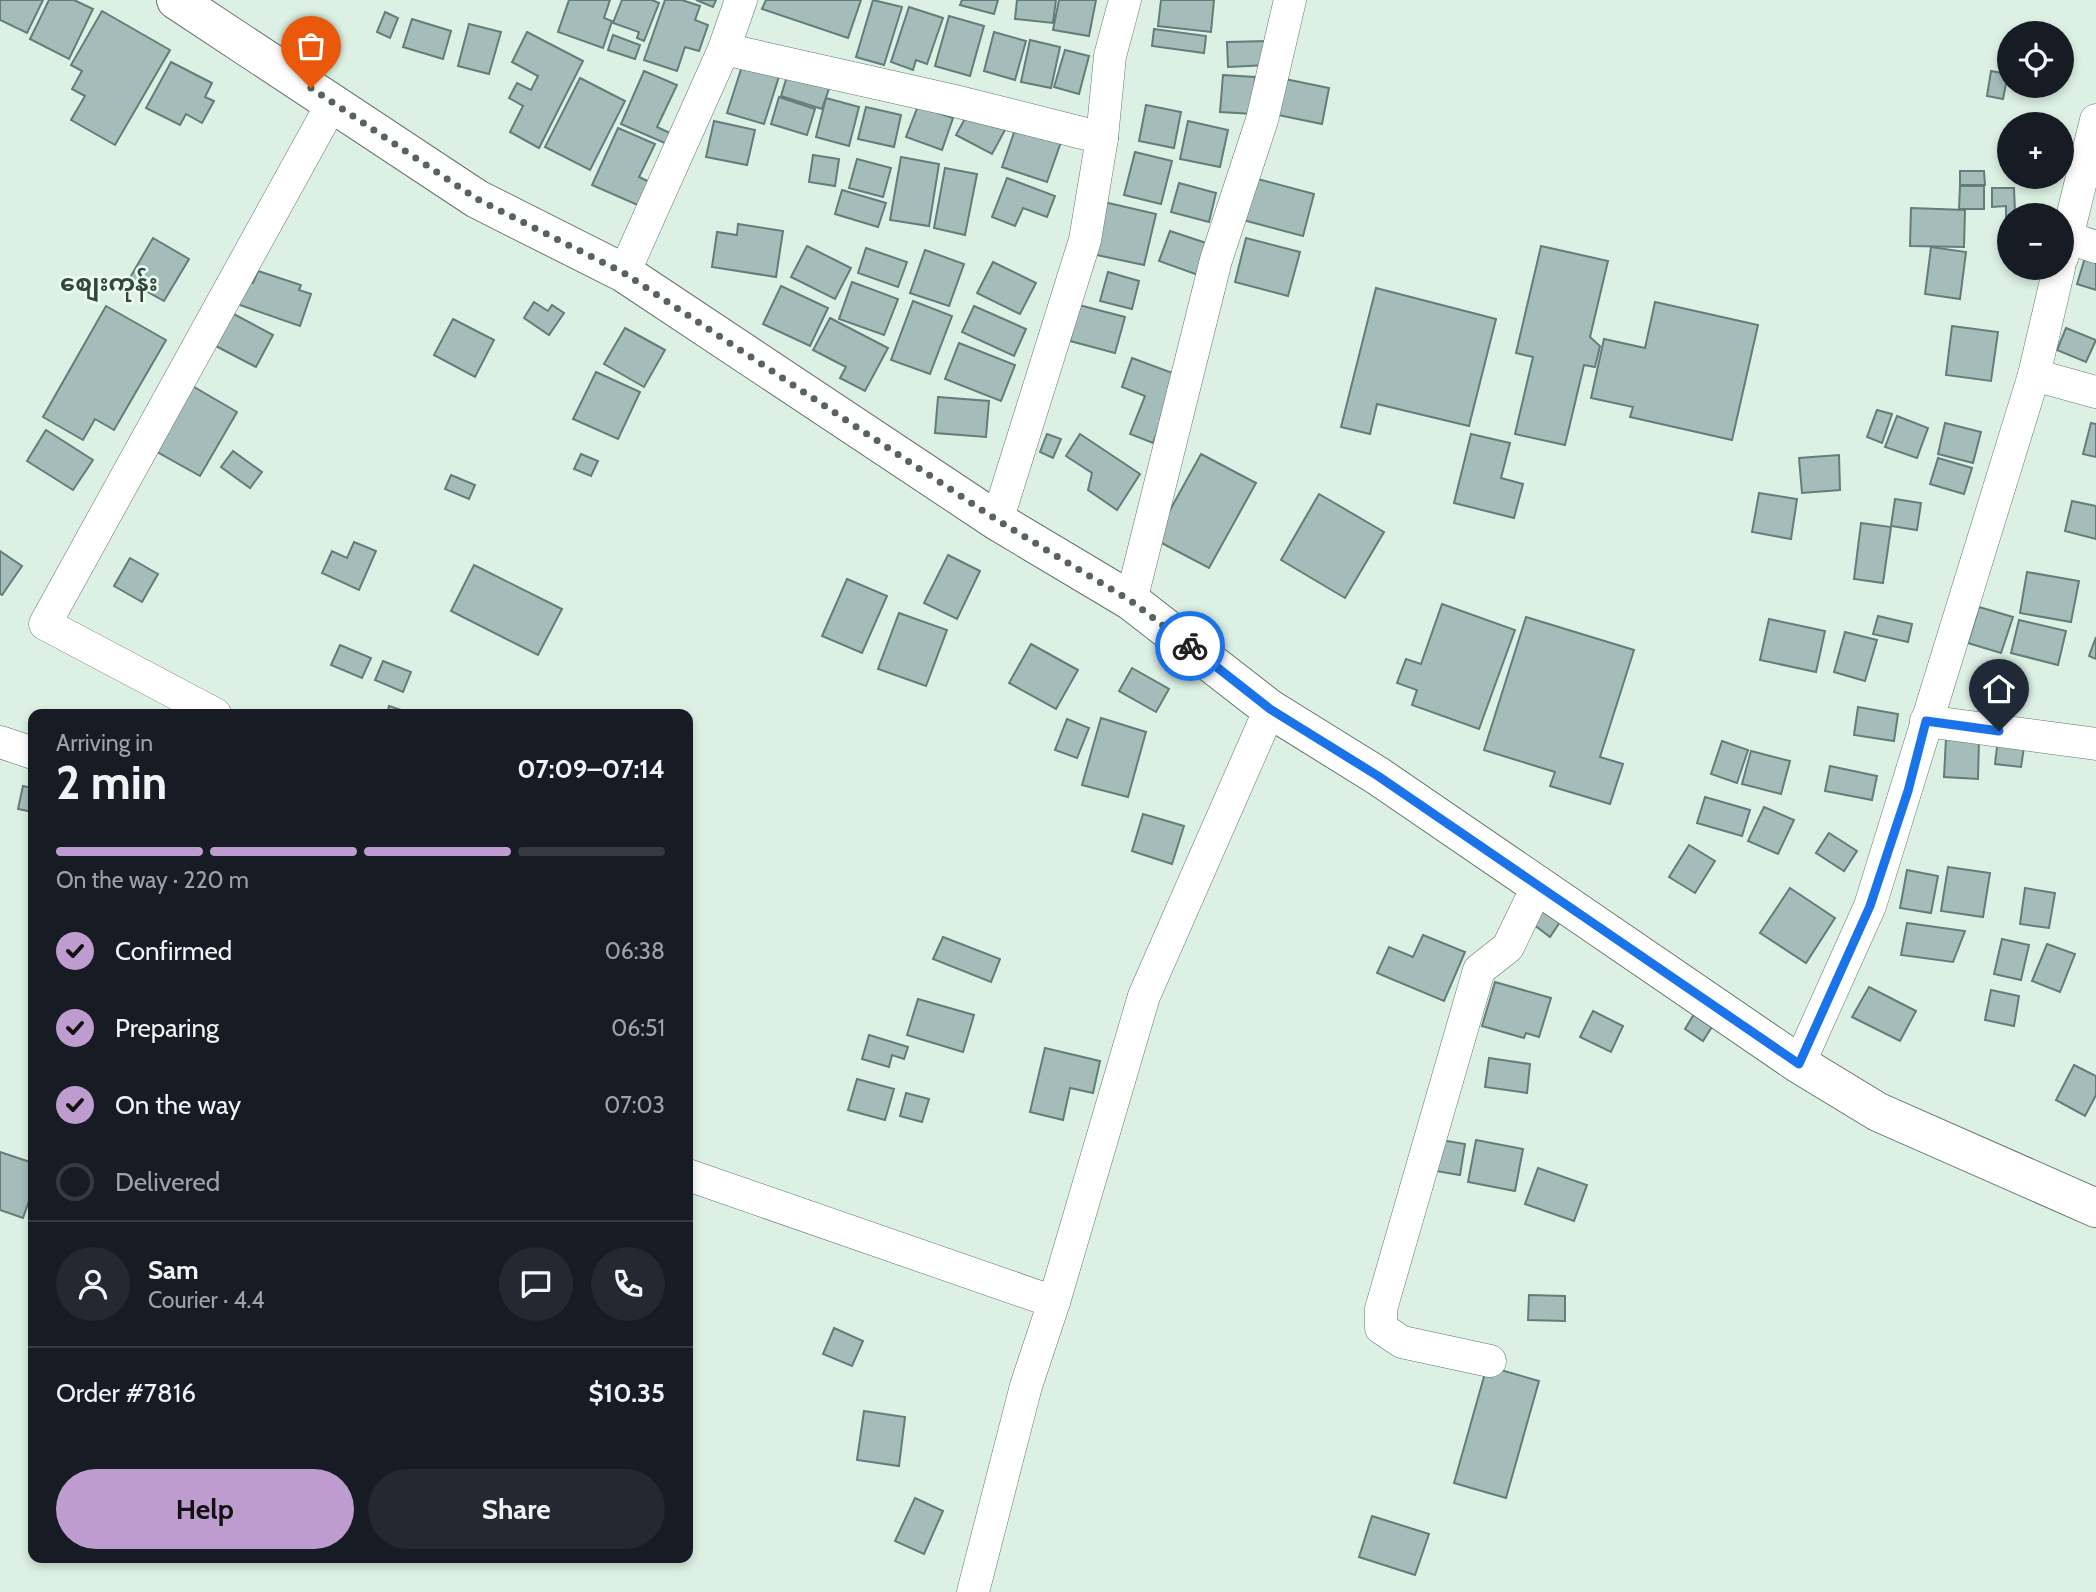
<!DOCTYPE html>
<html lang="en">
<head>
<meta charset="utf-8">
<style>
	body { margin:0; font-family:Cabin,"Noto Sans Myanmar",sans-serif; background:#242831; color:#f1f3f6; height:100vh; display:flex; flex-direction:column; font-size:26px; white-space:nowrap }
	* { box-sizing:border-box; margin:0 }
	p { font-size:23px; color:#9ea1a6 }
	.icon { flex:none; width:38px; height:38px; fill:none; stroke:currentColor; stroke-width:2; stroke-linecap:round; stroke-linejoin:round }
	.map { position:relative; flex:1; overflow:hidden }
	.drawer { position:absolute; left:28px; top:709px; width:665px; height:854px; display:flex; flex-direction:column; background:#171b24; border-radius:14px; box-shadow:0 4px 10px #0003 }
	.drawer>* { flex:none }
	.controls { position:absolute; left:1997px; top:21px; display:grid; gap:14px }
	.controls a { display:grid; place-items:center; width:77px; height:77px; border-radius:50%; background:#171b24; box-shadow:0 4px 10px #0003; font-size:35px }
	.pin { position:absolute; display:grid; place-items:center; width:60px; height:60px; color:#fff; margin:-72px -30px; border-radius:50% 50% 50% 0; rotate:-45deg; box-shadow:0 0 7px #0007 }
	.pin .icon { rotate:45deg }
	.courier { position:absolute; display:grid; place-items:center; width:70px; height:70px; margin:-35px; border:5px solid #1a73e8; border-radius:50%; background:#fff; color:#222; box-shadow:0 2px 9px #0007 }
	.overview em { font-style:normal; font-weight:700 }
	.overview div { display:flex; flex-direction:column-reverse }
	.overview { display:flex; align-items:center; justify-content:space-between; height:119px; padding:0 28px }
	h1 { font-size:46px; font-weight:700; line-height:52px }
	.bar { display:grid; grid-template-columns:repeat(4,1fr); gap:10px 7px; align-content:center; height:84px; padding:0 28px }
	.bar i { height:9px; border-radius:5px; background:#363941 }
	.bar .selected { background:#bf9cd0 }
	.bar p { grid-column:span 4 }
	.line { display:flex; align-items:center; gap:18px; padding:0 28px; border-top:2px solid #363941 }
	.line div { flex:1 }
	.round { display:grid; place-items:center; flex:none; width:74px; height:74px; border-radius:37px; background:#242831 }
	ol { padding:0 28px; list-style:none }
	li { display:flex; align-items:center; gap:21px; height:77px }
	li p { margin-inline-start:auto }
	li .icon { padding:7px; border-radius:50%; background:#bf9cd0; color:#111; stroke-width:4 }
	li:last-child { color:#9ea1a6 }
	li i { width:38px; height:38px; border:4px solid #363941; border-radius:50% }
	.button { display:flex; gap:14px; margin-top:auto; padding:14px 28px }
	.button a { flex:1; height:80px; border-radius:42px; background:#bf9cd0; color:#111; font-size:28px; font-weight:700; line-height:80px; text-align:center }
	.button a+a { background:#242831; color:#f1f3f6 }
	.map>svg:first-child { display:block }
	.building { fill:#a4bdbb; stroke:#647c7a; stroke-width:2 }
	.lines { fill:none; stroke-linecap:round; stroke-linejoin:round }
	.minor-casing { stroke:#63756b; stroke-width:33 }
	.tertiary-casing { stroke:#63756b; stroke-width:40 }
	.minor { stroke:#fff; stroke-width:32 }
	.tertiary { stroke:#fff; stroke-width:38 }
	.done { stroke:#57635c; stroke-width:7; stroke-dasharray:0 12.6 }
	.route { stroke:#1a73e8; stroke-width:9 }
	.labels { text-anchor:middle; stroke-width:5; stroke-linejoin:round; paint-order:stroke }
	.quarter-label { font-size:24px; font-weight:bold; fill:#34453b; stroke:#e9fef1 }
</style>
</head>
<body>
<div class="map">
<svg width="2096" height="1592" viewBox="0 0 2096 1592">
	<rect width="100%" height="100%" fill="#dcf1e4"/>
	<g class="building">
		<path d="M0,0H43L27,33L0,20Z"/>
		<path d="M49,0H74L93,9L69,59L30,39Z"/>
		<path d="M569,0H610L604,18L612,21L603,48L558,32Z"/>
		<path d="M622,0H652L659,3L644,41L637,38L639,32L613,23Z"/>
		<path d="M665,0H682L700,6L695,20L708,25L699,51L685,47L677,71L644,60Z"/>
		<path d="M696,0H716L713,7Z"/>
		<path d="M766,0H861L848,38L762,9Z"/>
		<path d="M873,0L902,7L884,65L856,57Z"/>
		<path d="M962,0H998L994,14L960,5Z"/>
		<path d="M1017,0H1056L1053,23L1015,19Z"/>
		<path d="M1059,0H1096L1089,36L1053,30Z"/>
		<path d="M1161,0H1214L1211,32L1158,26Z"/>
		<path d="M909,7L943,18L927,64L916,60L913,70L891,62Z"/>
		<path d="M102,11L170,50L115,145L71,120L85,96L72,89L82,71L71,65Z"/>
		<path d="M385,12L398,18L390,38L377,32Z"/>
		<path d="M949,16L984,26L970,76L935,66Z"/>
		<path d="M412,19L451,31L443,59L403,47Z"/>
		<path d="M469,24L501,32L489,74L458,66Z"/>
		<path d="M1154,29L1206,36L1204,53L1152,46Z"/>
		<path d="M527,32L583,61L539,148L510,132L523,106L509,98L517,83L531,90L538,76L512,62Z"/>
		<path d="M994,32L1026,41L1015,80L984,71Z"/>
		<path d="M613,35L640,45L635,59L608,50Z"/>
		<path d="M1030,40L1060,47L1051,88L1021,82Z"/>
		<path d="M1267,41L1268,65L1228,67L1227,42Z"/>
		<path d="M1065,50L1089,56L1079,94L1054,87Z"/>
		<path d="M745,57L781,70L764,124L727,113Z"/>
		<path d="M171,62L212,83L205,97L214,101L202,123L186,114L180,125L146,108Z"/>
		<path d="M644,71L677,85L657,127L672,134L667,144L621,124Z"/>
		<path d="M1991,71L2008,74L2003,99L1987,96Z"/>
		<path d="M788,73L830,86L822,109L781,96Z"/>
		<path d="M1223,75L1255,77L1253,114L1220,112Z"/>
		<path d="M580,78L625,101L590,170L545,147Z"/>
		<path d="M1285,79L1329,88L1322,124L1278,115Z"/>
		<path d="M779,97L815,109L807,135L771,124Z"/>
		<path d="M826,98L859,107L849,146L816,137Z"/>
		<path d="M1146,105L1181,112L1174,148L1139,141Z"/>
		<path d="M918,106L953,118L942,150L906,137Z"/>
		<path d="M866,107L901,115L894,147L858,139Z"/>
		<path d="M969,111L1005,130L992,154L956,135Z"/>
		<path d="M714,121L755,130L747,165L706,157Z"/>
		<path d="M1188,121L1228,130L1220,167L1180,159Z"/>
		<path d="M1016,127L1061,142L1047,182L1002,167Z"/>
		<path d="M618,128L655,144L639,177L652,183L642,207L592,185Z"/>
		<path d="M1135,152L1172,161L1161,204L1124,195Z"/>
		<path d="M813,155L839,159L835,186L809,182Z"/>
		<path d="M901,157L939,164L929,226L890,220Z"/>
		<path d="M857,159L891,168L883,197L849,188Z"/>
		<path d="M945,168L977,174L965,235L934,228Z"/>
		<path d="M1960,171H1984L1985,185H1960Z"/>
		<path d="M1007,178L1055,196L1047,217L1023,208L1015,226L992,217Z"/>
		<path d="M1254,178L1314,194L1303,236L1243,220Z"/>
		<path d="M1179,183L1216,193L1209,222L1171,212Z"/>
		<path d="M1960,186H1984V209H1959Z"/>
		<path d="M1992,188H2014L2015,212L2024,215H2009V232H2006V206L1992,207Z"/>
		<path d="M842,190L886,203L878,227L835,214Z"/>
		<path d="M1104,202L1156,214L1144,265L1092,254Z"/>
		<path d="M1911,208L1965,210L1964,247L1910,246Z"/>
		<path d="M738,224L783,231L776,277L712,267L717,232L737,235Z"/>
		<path d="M1170,231L1209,244L1198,275L1159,261Z"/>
		<path d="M153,238L189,259L164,301L128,281Z"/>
		<path d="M1246,238L1300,252L1288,296L1235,282Z"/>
		<path d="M807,246L851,268L835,299L791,277Z"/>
		<path d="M1541,246L1608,261L1590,337L1600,346L1595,367L1584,365L1565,445L1515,434L1533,357L1516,353Z"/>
		<path d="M1931,247L1966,252L1960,299L1925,294Z"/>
		<path d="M866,248L907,262L898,287L858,273Z"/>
		<path d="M925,250L964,264L949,306L910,293Z"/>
		<path d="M2087,251L2096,254V290L2077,284Z"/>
		<path d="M993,262L1036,283L1020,314L977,293Z"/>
		<path d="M258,271L301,285L299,290L311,294L300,326L237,304L245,280L253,283Z"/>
		<path d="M1108,272L1139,281L1132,309L1100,301Z"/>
		<path d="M852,282L898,299L884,335L839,319Z"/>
		<path d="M781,286L828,308L810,346L763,324Z"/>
		<path d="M1376,288L1496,319L1469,426L1377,404L1370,434L1341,427Z"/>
		<path d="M913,301L952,316L930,374L891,360Z"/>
		<path d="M534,302L548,311L552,305L564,313L549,335L524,318Z"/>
		<path d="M1655,302L1758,325L1732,440L1630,417L1633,407L1591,398L1604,339L1645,348Z"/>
		<path d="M1079,305L1125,317L1115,353L1070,341Z"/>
		<path d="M106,306L166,340L114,430L95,419L83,440L43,417Z"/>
		<path d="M974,306L1026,329L1014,356L962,332Z"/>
		<path d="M228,311L273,335L256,367L210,343Z"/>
		<path d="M830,318L888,348L865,391L840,378L846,367L813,350Z"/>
		<path d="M453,319L494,340L475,377L434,355Z"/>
		<path d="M1952,326L1998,332L1991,381L1946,375Z"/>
		<path d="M625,328L665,350L644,387L604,364Z"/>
		<path d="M2066,328L2096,340L2086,362L2057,350Z"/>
		<path d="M959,343L1015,365L1001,401L945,379Z"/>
		<path d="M1132,358L1178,375L1153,443L1130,434L1145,396L1122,387Z"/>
		<path d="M596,372L640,392L618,439L573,419Z"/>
		<path d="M189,384L237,412L200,476L152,449Z"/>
		<path d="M938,397L989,401L986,437L935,433Z"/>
		<path d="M1877,410L1892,414L1882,443L1867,437Z"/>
		<path d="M1897,416L1928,428L1917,458L1885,447Z"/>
		<path d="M1945,423L1981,432L1973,463L1938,454Z"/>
		<path d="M2091,423L2096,424V457L2083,454Z"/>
		<path d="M46,430L93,460L73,490L27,461Z"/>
		<path d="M1047,434L1061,439L1053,458L1040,452Z"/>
		<path d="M1080,434L1140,474L1117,510L1088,490L1092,473L1066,456Z"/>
		<path d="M1471,434L1510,443L1501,478L1523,484L1514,518L1454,503Z"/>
		<path d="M233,451L262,472L250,488L221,467Z"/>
		<path d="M581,454L598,461L591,476L574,469Z"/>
		<path d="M1201,454L1256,483L1209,568L1154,539Z"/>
		<path d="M1839,455L1840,490L1802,493L1799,458Z"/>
		<path d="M1938,458L1972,468L1964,494L1930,484Z"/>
		<path d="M451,475L475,485L469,499L445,489Z"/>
		<path d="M1759,493L1797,499L1791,539L1752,532Z"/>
		<path d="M1319,494L1384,532L1345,598L1281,560Z"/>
		<path d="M1895,499L1921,503L1917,530L1891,526Z"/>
		<path d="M2072,501L2096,506V539L2065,531Z"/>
		<path d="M1861,523L1891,527L1883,583L1854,579Z"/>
		<path d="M354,542L376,551L359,590L322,573L332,551L347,558Z"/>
		<path d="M0,551L22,566L2,595L0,594Z"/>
		<path d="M948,555L980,571L957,619L924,603Z"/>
		<path d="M130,558L158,574L142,602L114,586Z"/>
		<path d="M474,565L562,609L538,655L451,611Z"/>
		<path d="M2027,572L2079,581L2071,622L2020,613Z"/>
		<path d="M847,579L887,596L862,653L822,636Z"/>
		<path d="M1442,604L1515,630L1479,729L1412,705L1417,690L1397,683L1406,659L1421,664Z"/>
		<path d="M1979,607L2013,617L2001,653L1968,643Z"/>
		<path d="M899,613L947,630L926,686L878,669Z"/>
		<path d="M1878,616L1912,624L1908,642L1873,634Z"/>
		<path d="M1526,617L1634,650L1600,757L1623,764L1610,804L1550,786L1555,772L1484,750Z"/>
		<path d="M1769,619L1825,631L1816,672L1760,660Z"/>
		<path d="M2019,620L2066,631L2058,665L2011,653Z"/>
		<path d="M1845,632L1877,640L1865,681L1834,672Z"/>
		<path d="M2096,637V659L2089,656Z"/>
		<path d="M1031,644L1078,670L1056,709L1009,683Z"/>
		<path d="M340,645L371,658L362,678L331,665Z"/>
		<path d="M383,661L411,672L403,692L375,680Z"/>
		<path d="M1132,668L1169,689L1156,712L1119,691Z"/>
		<path d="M389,706L413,714H387Z"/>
		<path d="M1858,707L1898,714L1894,741L1854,735Z"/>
		<path d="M1101,718L1146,732L1128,797L1082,785Z"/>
		<path d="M1067,719L1089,728L1077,758L1055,750Z"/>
		<path d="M1946,738L1979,739L1978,779L1944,777Z"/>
		<path d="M1998,738L2025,741L2021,767L1995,764Z"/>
		<path d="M1722,741L1748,750L1737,783L1711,774Z"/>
		<path d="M1751,751L1790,761L1781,794L1742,784Z"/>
		<path d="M1830,766L1877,776L1872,800L1825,791Z"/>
		<path d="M23,786L33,788V812L18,809Z"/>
		<path d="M1705,797L1750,810L1742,836L1697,823Z"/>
		<path d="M1764,807L1794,820L1778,854L1748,841Z"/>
		<path d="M1143,814L1184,826L1172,864L1132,851Z"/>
		<path d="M1829,833L1857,851L1844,871L1816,853Z"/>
		<path d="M1689,845L1715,861L1695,893L1669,877Z"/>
		<path d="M1948,867L1990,873L1983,917L1941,911Z"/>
		<path d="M1907,870L1938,876L1931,913L1900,908Z"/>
		<path d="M1790,888L1835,918L1806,963L1760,933Z"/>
		<path d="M2025,888L2055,893L2049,928L2020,924Z"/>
		<path d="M1544,910L1560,922L1550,937L1533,924Z"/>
		<path d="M1907,923L1965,931L1953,962L1901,955Z"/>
		<path d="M1423,935L1465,952L1444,1001L1377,973L1389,947L1413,957Z"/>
		<path d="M943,937L1000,959L991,982L933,959Z"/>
		<path d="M2002,939L2029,945L2021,980L1994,974Z"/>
		<path d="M2047,944L2075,954L2060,992L2032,981Z"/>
		<path d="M1495,982L1551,998L1539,1037L1526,1033L1524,1038L1482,1026Z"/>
		<path d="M1869,987L1916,1011L1900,1041L1852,1017Z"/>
		<path d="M1991,990L2019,996L2014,1026L1985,1020Z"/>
		<path d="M918,999L974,1015L963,1052L907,1035Z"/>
		<path d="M1593,1011L1623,1026L1611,1052L1580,1037Z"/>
		<path d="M1694,1014L1713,1025L1703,1041L1685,1029Z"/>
		<path d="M869,1035L908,1047L904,1059L892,1055L889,1067L862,1059Z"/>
		<path d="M1045,1048L1100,1061L1093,1093L1070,1088L1063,1120L1030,1112Z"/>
		<path d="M1489,1058L1530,1064L1527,1093L1485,1087Z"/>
		<path d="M2074,1065L2096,1076V1095L2085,1116L2056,1100Z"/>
		<path d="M857,1079L894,1089L885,1120L848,1110Z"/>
		<path d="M906,1093L929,1099L922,1122L900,1116Z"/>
		<path d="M1441,1140L1465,1144L1460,1175L1436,1171Z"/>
		<path d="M1476,1140L1523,1149L1515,1191L1468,1182Z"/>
		<path d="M0,1152L33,1163V1199L30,1198L23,1218L0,1210Z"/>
		<path d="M1538,1168L1587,1185L1574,1221L1525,1204Z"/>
		<path d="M1529,1295L1565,1296V1321L1528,1320Z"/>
		<path d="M834,1328L863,1341L852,1366L823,1354Z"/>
		<path d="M1487,1366L1539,1381L1506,1498L1454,1483Z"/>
		<path d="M864,1411L905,1417L899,1466L857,1460Z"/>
		<path d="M915,1498L943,1511L924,1554L895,1541Z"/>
		<path d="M1372,1516L1429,1534L1415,1575L1359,1557Z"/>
	</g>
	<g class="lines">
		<g class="minor-casing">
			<g id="minor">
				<path d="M724,49L951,100L1102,138"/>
				<path d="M2066,237L2096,247"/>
				<path d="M2062,258L2096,120"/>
				<path d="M624,273L724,49L741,0"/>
				<path d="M2034,375L2096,392"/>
				<path d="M997,521L1085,240L1102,138L1110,56L1125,0"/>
				<path d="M1131,601L1216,260L1262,120L1290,0"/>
				<path d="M215,714L45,624L333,102"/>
				<path d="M1926,721L2096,744"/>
				<path d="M0,742L33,753"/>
				<path d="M1799,1064L1870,906L2034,375L2059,268"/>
				<path d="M688,1175L1054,1302"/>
				<path d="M1490,1361L1402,1342L1381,1328V1309L1479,970L1508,947L1538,885"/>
				<path d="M973,1592L1026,1386L1054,1302L1144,996L1270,709"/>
			</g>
		</g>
		<g class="tertiary-casing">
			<path id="tertiary" d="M176,0L477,199L624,273L997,521L1131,601L1270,709L1378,776L1799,1064L1878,1112L2096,1208"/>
		</g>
		<use href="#minor" class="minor"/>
		<use href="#tertiary" class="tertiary"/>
	</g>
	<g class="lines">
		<path class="done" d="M311,88L477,199L624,273L997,520L1131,601L1190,646"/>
		<path class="route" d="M1190,646L1270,709L1378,776L1799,1064L1870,906L1908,791L1926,721L1999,731"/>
	</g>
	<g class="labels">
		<g class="quarter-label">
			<text x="109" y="291">စျေးကုန်း</text>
		</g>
	</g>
</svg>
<div class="controls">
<a><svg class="icon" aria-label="locate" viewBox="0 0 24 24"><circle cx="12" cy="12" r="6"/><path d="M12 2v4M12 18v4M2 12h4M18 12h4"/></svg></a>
<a>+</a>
<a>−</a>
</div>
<div class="pin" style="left:311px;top:88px;background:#ea580c"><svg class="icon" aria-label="bag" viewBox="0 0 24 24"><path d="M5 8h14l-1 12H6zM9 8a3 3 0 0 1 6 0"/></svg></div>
<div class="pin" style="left:1999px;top:731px;background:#1f2937"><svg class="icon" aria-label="home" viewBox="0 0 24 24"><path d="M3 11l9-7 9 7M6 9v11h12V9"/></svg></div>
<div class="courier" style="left:1190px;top:646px"><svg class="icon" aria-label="bike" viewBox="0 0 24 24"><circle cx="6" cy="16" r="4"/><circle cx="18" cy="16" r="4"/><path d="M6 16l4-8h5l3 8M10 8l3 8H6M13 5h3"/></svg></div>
<section class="drawer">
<div class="overview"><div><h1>2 min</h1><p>Arriving in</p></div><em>07:09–07:14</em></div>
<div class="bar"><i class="selected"></i><i class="selected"></i><i class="selected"></i><i></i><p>On the way · 220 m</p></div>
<ol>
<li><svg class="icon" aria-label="check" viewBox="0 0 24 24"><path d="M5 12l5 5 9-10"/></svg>Confirmed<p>06:38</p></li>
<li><svg class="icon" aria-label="check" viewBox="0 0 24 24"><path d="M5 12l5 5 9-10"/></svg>Preparing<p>06:51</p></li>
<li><svg class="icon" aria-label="check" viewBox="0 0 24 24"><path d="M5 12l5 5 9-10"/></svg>On the way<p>07:03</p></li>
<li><i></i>Delivered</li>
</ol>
<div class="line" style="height:126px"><a class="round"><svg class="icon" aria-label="person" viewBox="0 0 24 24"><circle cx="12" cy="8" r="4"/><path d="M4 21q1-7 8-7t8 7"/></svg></a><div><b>Sam</b><p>Courier · 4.4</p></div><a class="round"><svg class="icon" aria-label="chat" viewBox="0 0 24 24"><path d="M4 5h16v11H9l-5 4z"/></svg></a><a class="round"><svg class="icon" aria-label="phone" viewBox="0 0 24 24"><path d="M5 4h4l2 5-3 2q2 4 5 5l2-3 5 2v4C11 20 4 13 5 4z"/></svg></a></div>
<div class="line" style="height:91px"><div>Order #7816</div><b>$10.35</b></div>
<div class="button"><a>Help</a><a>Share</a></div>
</section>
</div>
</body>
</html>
